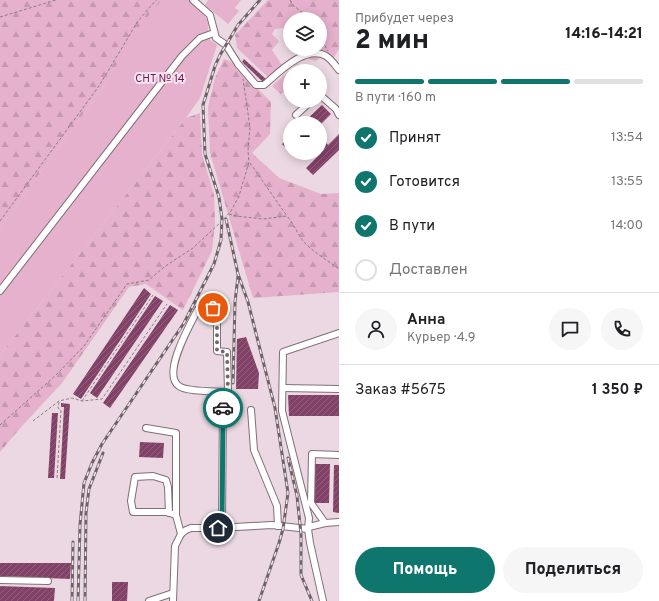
<!DOCTYPE html>
<html lang="ru">
<head>
<meta charset="utf-8">
<style>
	body { margin:0; font-family:Overpass,sans-serif; background:#f6f6f6; color:#202124; height:100vh; display:flex; flex-direction:column; font-size:15px; white-space:nowrap }
	* { box-sizing:border-box; margin:0 }
	p { font-size:13px; color:#757577 }
	.icon { flex:none; width:22px; height:22px; fill:none; stroke:currentColor; stroke-width:2; stroke-linecap:round; stroke-linejoin:round }
	.map { position:relative; flex:1; overflow:hidden }
	.side { display:flex; flex-direction:column; background:#fff; width:320px }
	.side>* { flex:none }
	.tools { position:absolute; left:283px; top:12px; display:grid; gap:8px }
	.tools a { display:grid; place-items:center; width:44px; height:44px; border-radius:50%; background:#fff; box-shadow:0 2px 10px #0003; font-size:20px }
	.pin { position:absolute; display:grid; place-items:center; width:34px; height:34px; color:#fff; margin:-17px; border:2px solid #fff; border-radius:50%; box-shadow:0 1px 4px #0007 }
	.courier { position:absolute; display:grid; place-items:center; width:40px; height:40px; margin:-20px; border:3px solid #0f766e; border-radius:50%; background:#fff; color:#222; box-shadow:0 1px 5px #0007 }
	.overview em { font-style:normal; font-weight:800 }
	.overview div { display:flex; flex-direction:column-reverse }
	.overview { display:flex; align-items:center; justify-content:space-between; height:68px; padding:0 16px }
	h1 { font-size:26px; font-weight:800; line-height:30px }
	.bar { display:grid; grid-template-columns:repeat(4,1fr); gap:6px 4px; align-content:center; height:48px; padding:0 16px }
	.bar i { height:5px; border-radius:3px; background:#e0e0e0 }
	.bar .on { background:#0f766e }
	.bar p { grid-column:span 4 }
	.line { display:flex; align-items:center; gap:10px; padding:0 16px; border-top:1px solid #e0e0e0 }
	.line div { flex:1 }
	.round { display:grid; place-items:center; flex:none; width:42px; height:42px; border-radius:21px; background:#f6f6f6 }
	ol { padding:0 16px; list-style:none }
	li { display:flex; align-items:center; gap:12px; height:44px }
	li p { margin-inline-start:auto }
	li .icon { padding:4px; border-radius:50%; background:#0f766e; color:#fff; stroke-width:4 }
	li:last-child { color:#757577 }
	li i { width:22px; height:22px; border:2px solid #e0e0e0; border-radius:50% }
	.primary-button { display:flex; gap:8px; margin-top:auto; padding:8px 16px }
	.primary-button a { flex:1; height:46px; border-radius:24px; background:#0f766e; color:#fff; font-size:16px; font-weight:800; line-height:46px; text-align:center }
	.primary-button a+a { background:#f6f6f6; color:#202124 }
	main { display:flex; flex:1; min-height:0 }
	.map>svg:first-child { display:block }
	.forest { fill:url(#forest-firs) }
	.garden { fill:#e5b1cd }
	.building { fill:url(#building-hatch) }
	.lines { fill:none; stroke-linecap:round; stroke-linejoin:round }
	.minor-casing { stroke:#806f78; stroke-width:8 }
	.path { stroke:#897d83; stroke-width:1; stroke-dasharray:3 2; stroke-linecap:butt }
	.minor { stroke:#fff; stroke-width:6 }
	.rail-casing { stroke:#6e6368; stroke-width:3 }
	.rail { stroke:#f8e5ef; stroke-width:1.5; stroke-dasharray:4.5; stroke-linecap:butt }
	.done { stroke:#72676c; stroke-width:4; stroke-dasharray:0 7.2 }
	.route { stroke:#0f766e; stroke-width:5 }
	.labels { text-anchor:middle; stroke-width:4; stroke-linejoin:round; paint-order:stroke }
	.park-label { font-size:11px; fill:#6d1950; stroke:#f8e5ef }
</style>
</head>
<body>
<main>
<div class="map">
<svg width="339" height="601" viewBox="0 0 339 601">
	<defs>
		<pattern id="forest-firs" width="22" height="20" patternUnits="userSpaceOnUse"><rect width="22" height="20" fill="#e5b1cd"/><path d="M5 1l3.5 6h-7zM16 11l3.5 6h-7z" fill="#c598b0"/></pattern>
		<pattern id="building-hatch" width="6" height="6" patternUnits="userSpaceOnUse"><rect width="6" height="6" fill="#824167"/><path d="M-1 1l2-2M0 6l6-6M5 7l2-2" fill="none" stroke="#92607d"/></pattern>
	</defs>
	<rect width="100%" height="100%" fill="#ebd8e2"/>
	<g class="forest">
		<path d="M0,0H162L142,24L106,83L0,228Z"/>
		<path d="M268,0H339V49L334,57L323,55L316,61L309,59L306,56L314,49H320V19H290V24L285,28L275,29L272,34L279,41L272,50L283,67L270,79L237,48L235,35Z"/>
		<path d="M224,59L230,61L271,102L270,134L252,153L279,178L321,194L339,193V292L253,298L210,153L208,107L215,78Z"/>
		<path d="M297,64L308,68L305,71H290V86L281,94L272,86Z"/>
		<path d="M200,113L202,154L214,195L215,223L212,251L183,310L146,284L129,287L62,383L22,426L0,452V355L186,118Z"/>
	</g>
	<g class="garden">
		<path d="M162,0H188C200,10 214,19 206,37L217,45L200,98L186,118L0,355V228L106,83L142,23Z"/>
		<path d="M208,0H241L235,8L239,11L228,24L205,5Z"/>
	</g>
	<g class="building">
		<path d="M244,59L267,80L264,83L242,62Z"/>
		<path d="M322,105L331,114L320,125V123H303Z"/>
		<path d="M339,134V150L313,175L306,168L321,153L320,136L328,145Z"/>
		<path d="M290,136V152L282,144Z"/>
		<path d="M144,288L151,294L81,399L73,394Z"/>
		<path d="M155,296L163,301L97,398L90,393Z"/>
		<path d="M170,305L178,310L110,408L103,403Z"/>
		<path d="M246,337L259,373L258,389H236L237,339Z"/>
		<path d="M288,395H339V416H289Z"/>
		<path d="M61,403L70,404L65,479H60L64,407H61Z"/>
		<path d="M52,413H58L54,478H48Z"/>
		<path d="M140,442L164,443L163,458L139,457Z"/>
		<path d="M315,464H330L329,503H314Z"/>
		<path d="M334,465H339V513L333,512Z"/>
		<path d="M0,563H71L70,579L0,576Z"/>
		<path d="M112,582H128L127,601H112Z"/>
		<path d="M0,586L55,588L54,601H0Z"/>
	</g>
	<g class="lines">
		<g class="minor-casing">
			<g id="minor">
				<path d="M193,0L210,15L216,38L226,45L238,64L256,85H264C278,73 306,44 326,56C331,59 335,65 339,70"/>
				<path d="M320,95L336,109L339,115"/>
				<path d="M296,115L311,101"/>
				<path d="M0,291L182,56L200,38L214,33"/>
				<path d="M283,388L339,389"/>
				<path d="M251,410L254,450L277,506L278,526"/>
				<path d="M146,428L176,433V515L181,534"/>
				<path d="M169,513L168,487L166,480L153,476L135,477L131,501L133,512H166L176,515"/>
				<path d="M325,523L311,503L312,454L339,455"/>
				<path d="M309,527L325,523L339,522"/>
				<path d="M222,528L223,396L228,392L227,352L217,351V312L213,308L198,309C191,323 161,374 179,386C186,392 217,391 228,392"/>
				<path d="M308,529L309,518L282,411L283,352L339,333"/>
				<path d="M0,580L48,581"/>
				<path d="M149,601L173,593"/>
				<path d="M173,601L175,546L181,534L186,530L191,528H217L272,525L308,529L310,543L323,601"/>
			</g>
		</g>
		<g class="path">
			<path d="M290,0L293,5L310,19"/>
			<path d="M0,17L56,0"/>
			<path d="M320,37L328,51"/>
			<path d="M250,163L287,216"/>
			<path d="M229,214L236,216L263,219L287,216C294,224 297,233 303,241C313,252 327,260 339,269"/>
			<path d="M0,221L99,86L138,21L156,0"/>
			<path d="M82,401L153,295"/>
			<path d="M33,421L59,401L72,398L82,401L102,399L167,304"/>
			<path d="M0,425L55,376L84,346L127,284L149,280L164,267L193,248L221,222L231,211L239,196L249,162L248,151L250,127L243,79"/>
			<path d="M57,478L61,410L58,408L59,402"/>
		</g>
		<use href="#minor" class="minor"/>
		<g class="rail-casing">
			<g id="rail">
				<path d="M226,219L238,274L248,302L275,408L288,493L283,529L279,543L259,601"/>
				<path d="M233,383L235,302L238,276"/>
				<path d="M288,458L297,496L301,534V575L312,601"/>
				<path d="M72,601L73,542"/>
				<path d="M78,601L80,525L84,483L92,463L102,444L184,323L214,264L221,240L222,219L219,197L205,154L203,105L215,66L220,55L238,25L260,0"/>
				<path d="M85,601L86,513L89,489L103,453"/>
			</g>
		</g>
		<use href="#rail" class="rail"/>
	</g>
	<g class="lines">
		<path class="done" d="M213,308L217,312V351L227,352L228,392L223,396V408"/>
		<path class="route" d="M218,528H222L223,408"/>
	</g>
	<g class="labels">
		<g class="park-label">
			<text x="160" y="82">СНТ № 14</text>
		</g>
	</g>
</svg>
<div class="tools">
<a><svg class="icon" aria-label="layers" viewBox="0 0 24 24"><path d="M12 4l9 5-9 5-9-5zM3 14l9 5 9-5"/></svg></a>
<a>+</a>
<a>−</a>
</div>
<div class="pin" style="left:213px;top:308px;background:#ea580c"><svg class="icon" aria-label="bag" viewBox="0 0 24 24"><path d="M5 8h14l-1 12H6zM9 8a3 3 0 0 1 6 0"/></svg></div>
<div class="pin" style="left:218px;top:528px;background:#1f2937"><svg class="icon" aria-label="home" viewBox="0 0 24 24"><path d="M3 11l9-7 9 7M6 9v11h12V9"/></svg></div>
<div class="courier" style="left:223px;top:408px"><svg class="icon" aria-label="car" viewBox="0 0 24 24"><path d="M5 17H2v-5l4-1 3-4h7l3 4 3 1v5h-3M9 17h6M6 11h13"/><circle cx="7" cy="17" r="2"/><circle cx="17" cy="17" r="2"/></svg></div>
</div>
<section class="side">
<div class="overview"><div><h1>2 мин</h1><p>Прибудет через</p></div><em>14:16–14:21</em></div>
<div class="bar"><i class="on"></i><i class="on"></i><i class="on"></i><i></i><p>В пути · 160 m</p></div>
<ol>
<li><svg class="icon" aria-label="check" viewBox="0 0 24 24"><path d="M5 12l5 5 9-10"/></svg>Принят<p>13:54</p></li>
<li><svg class="icon" aria-label="check" viewBox="0 0 24 24"><path d="M5 12l5 5 9-10"/></svg>Готовится<p>13:55</p></li>
<li><svg class="icon" aria-label="check" viewBox="0 0 24 24"><path d="M5 12l5 5 9-10"/></svg>В пути<p>14:00</p></li>
<li><i></i>Доставлен</li>
</ol>
<div class="line" style="height:72px"><a class="round"><svg class="icon" aria-label="person" viewBox="0 0 24 24"><circle cx="12" cy="8" r="4"/><path d="M4 21q1-7 8-7t8 7"/></svg></a><div><b>Анна</b><p>Курьер · 4.9</p></div><a class="round"><svg class="icon" aria-label="chat" viewBox="0 0 24 24"><path d="M4 5h16v11H9l-5 4z"/></svg></a><a class="round"><svg class="icon" aria-label="phone" viewBox="0 0 24 24"><path d="M5 4h4l2 5-3 2q2 4 5 5l2-3 5 2v4C11 20 4 13 5 4z"/></svg></a></div>
<div class="line" style="height:52px"><div>Заказ #5675</div><b>1 350 ₽</b></div>
<div class="primary-button"><a>Помощь</a><a>Поделиться</a></div>
</section>
</main>
</body>
</html>
